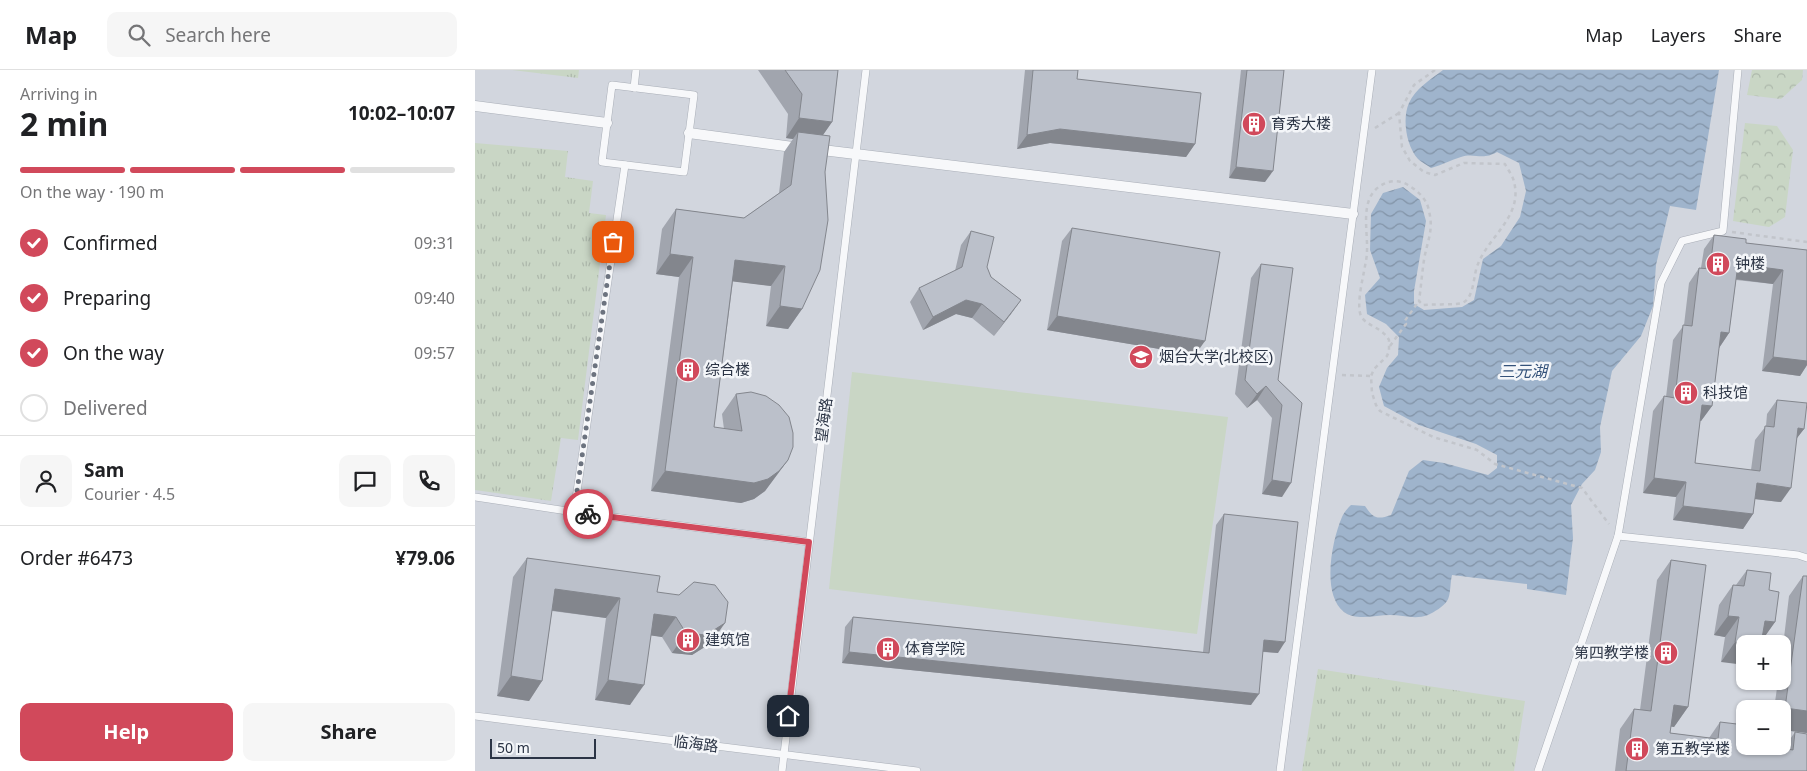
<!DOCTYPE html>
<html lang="en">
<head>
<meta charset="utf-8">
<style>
	body { margin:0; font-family:"Noto Sans","Noto Sans SC",sans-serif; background:#f6f6f6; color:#202124; height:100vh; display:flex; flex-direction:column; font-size:19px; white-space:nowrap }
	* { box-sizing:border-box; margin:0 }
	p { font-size:16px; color:#757577 }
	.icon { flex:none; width:28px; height:28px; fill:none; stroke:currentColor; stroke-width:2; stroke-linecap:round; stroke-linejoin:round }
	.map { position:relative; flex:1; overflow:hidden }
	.sheet { display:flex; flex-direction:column; background:#fff; width:475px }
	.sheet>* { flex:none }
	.tools { position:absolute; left:1261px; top:565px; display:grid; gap:10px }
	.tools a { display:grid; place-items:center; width:55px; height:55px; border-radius:10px; background:#fff; box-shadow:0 1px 4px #0004; font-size:25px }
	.scale { position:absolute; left:15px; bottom:12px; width:106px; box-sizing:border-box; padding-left:5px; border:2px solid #2b3445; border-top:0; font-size:14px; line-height:18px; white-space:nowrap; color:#2b3445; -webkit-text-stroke:4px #f4f6f9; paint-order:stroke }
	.pin { position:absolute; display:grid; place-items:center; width:42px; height:42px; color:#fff; margin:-21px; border-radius:10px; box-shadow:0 2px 8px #0006 }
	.courier { position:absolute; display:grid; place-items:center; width:50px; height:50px; margin:-25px; border:4px solid #d1495b; border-radius:50%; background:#fff; color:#222; box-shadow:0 1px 6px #0007 }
	.headline em { font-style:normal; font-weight:700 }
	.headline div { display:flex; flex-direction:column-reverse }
	.headline { display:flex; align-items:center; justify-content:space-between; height:85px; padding:0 20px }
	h1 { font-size:32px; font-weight:700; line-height:38px }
	.bar { display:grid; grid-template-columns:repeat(4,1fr); gap:8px 5px; align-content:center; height:60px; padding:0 20px }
	.bar i { height:6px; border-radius:4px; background:#e0e0e0 }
	.bar .selected { background:#d1495b }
	.bar p { grid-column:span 4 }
	.line { display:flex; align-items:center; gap:12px; padding:0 20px; border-top:1px solid #e0e0e0 }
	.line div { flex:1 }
	.round { display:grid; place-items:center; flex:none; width:52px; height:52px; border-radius:10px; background:#f6f6f6 }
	ol { padding:0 20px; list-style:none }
	li { display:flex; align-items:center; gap:15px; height:55px }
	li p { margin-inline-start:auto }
	li .icon { padding:5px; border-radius:50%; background:#d1495b; color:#fff; stroke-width:4 }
	li:last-child { color:#757577 }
	li i { width:28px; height:28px; border:2px solid #e0e0e0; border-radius:50% }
	.cta { display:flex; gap:10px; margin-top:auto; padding:10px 20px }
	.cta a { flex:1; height:58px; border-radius:10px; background:#d1495b; color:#fff; font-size:20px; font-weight:700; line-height:58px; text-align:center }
	.cta a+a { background:#f6f6f6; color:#202124 }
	header { display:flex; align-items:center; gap:30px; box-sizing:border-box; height:70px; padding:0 25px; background:#fff; border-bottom:1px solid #e0e0e0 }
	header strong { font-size:24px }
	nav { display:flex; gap:28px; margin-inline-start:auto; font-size:18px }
	.search { width:350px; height:45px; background:#f6f6f6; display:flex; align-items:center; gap:12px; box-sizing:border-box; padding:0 18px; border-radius:10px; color:#757577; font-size:19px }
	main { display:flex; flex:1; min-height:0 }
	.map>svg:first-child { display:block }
	.built { fill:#d2d6de; fill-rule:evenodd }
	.grass { fill:url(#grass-tufts) }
	.forest { fill:url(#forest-crowns) }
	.park { fill:#c9d6c5 }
	.water { fill:url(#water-waves) }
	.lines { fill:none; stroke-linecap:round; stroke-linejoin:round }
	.service-casing { stroke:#a9aeb7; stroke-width:8 }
	.pedestrian-casing { stroke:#a9aeb7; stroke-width:11 }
	.path { stroke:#c2c5cb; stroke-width:2.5; stroke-dasharray:4 4; stroke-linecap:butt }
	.service { stroke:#f7f8fa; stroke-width:7 }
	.pedestrian { stroke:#f7f8fa; stroke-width:10 }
	.wall { fill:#a1a5ae }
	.shaded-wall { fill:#83868d }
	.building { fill:#bbc0ca; stroke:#83868d }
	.done { stroke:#6c737f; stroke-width:5; stroke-dasharray:0 9 }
	.route { stroke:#d1495b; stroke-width:6 }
	.labels { text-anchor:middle; stroke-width:5; stroke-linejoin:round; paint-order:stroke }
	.poi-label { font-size:15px; fill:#2b3445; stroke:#f4f6f9; text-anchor:start }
	.street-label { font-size:15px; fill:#2b3445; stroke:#f4f6f9 }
	.water-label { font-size:16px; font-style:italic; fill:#34527a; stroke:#f4f6f9 }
</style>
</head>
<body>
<header>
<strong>Map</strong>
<div class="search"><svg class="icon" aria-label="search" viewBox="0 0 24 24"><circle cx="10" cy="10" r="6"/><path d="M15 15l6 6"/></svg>Search here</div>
<nav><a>Map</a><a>Layers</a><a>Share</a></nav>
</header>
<main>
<section class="sheet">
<div class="headline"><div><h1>2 min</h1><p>Arriving in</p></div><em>10:02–10:07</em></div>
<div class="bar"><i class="selected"></i><i class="selected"></i><i class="selected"></i><i></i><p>On the way · 190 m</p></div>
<ol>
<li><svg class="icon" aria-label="check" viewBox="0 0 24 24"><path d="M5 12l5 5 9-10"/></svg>Confirmed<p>09:31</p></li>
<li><svg class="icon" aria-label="check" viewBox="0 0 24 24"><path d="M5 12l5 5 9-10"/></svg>Preparing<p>09:40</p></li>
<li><svg class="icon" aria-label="check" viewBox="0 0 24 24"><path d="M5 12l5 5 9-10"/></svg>On the way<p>09:57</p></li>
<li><i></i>Delivered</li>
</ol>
<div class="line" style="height:90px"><a class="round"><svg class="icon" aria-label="person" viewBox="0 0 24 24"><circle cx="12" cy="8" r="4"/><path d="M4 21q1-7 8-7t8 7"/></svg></a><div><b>Sam</b><p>Courier · 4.5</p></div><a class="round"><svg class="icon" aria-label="chat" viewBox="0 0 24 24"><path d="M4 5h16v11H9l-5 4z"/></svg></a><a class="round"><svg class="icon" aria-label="phone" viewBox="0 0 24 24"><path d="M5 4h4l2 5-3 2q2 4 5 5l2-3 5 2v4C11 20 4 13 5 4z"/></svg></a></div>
<div class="line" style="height:65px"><div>Order #6473</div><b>¥79.06</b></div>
<div class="cta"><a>Help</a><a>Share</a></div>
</section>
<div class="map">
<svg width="1332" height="701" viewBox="0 0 1332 701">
	<defs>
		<pattern id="grass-tufts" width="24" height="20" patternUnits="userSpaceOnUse" patternTransform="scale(1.25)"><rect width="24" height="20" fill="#c9d6c5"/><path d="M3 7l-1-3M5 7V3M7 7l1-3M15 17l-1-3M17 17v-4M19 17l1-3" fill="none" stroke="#adb8ab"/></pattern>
		<pattern id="forest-crowns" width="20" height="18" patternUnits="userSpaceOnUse" patternTransform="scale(1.25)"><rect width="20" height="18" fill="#c9d6c5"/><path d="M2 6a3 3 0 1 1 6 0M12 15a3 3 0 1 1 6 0" fill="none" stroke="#adb8ab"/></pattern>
		<pattern id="water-waves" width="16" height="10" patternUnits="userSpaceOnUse" patternTransform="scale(1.25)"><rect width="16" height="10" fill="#9fb4cc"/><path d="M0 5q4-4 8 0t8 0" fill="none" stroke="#8293a7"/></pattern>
	</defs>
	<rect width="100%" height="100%" fill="#e4e7ec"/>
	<path class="built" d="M0,0H1332V701H0ZM1270,574H1308V611H1270ZM1270,639H1308V676H1270Z"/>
	<g class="grass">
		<path d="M37,0H104L103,8Z"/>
		<path d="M0,73L93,81L90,107L118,111L114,143L131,145L103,370L86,368L76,431L0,420Z"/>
		<path d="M843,599L1050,631L1039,701H827Z"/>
	</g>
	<g class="forest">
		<path d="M1277,0H1328L1327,10L1306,29L1272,25Z"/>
		<path d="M1270,53L1302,56L1318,80L1310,147L1294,157L1258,151Z"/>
	</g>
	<path class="park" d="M377,302L753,347L722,564L354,519Z"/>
	<path class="water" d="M968,0H1244L1221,140L1195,136L1181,195L1178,236L1166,266L1137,301L1125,357L1126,382L1120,400L1107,414L1096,435L1098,468L1091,525L1052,519V514L977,505C975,512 976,525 972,531C968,537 959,542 953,545C940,550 928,545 915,545C901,545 881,551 869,542C846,524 857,470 867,447C869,442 873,438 876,435L890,436C898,448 902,450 916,445L934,401L948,390L969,393L1013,405L1022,398V385L1001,374L944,355L909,336L904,317L912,298L923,285L924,267L911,254L892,244L890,225L905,208L895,180L896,144L908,123L928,117L945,130L951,151L939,221V234L949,240L987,237L999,230L1008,189L1026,176L1045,147L1051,121L1044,93L1022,82C1007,91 999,82 986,87C976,90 967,95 956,98C952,95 946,92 943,89C931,76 927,48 934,33C940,19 956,9 968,0Z"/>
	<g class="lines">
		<g class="service-casing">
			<g id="service">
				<path d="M1263,0L1248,161L1207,171L1186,213L1143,466L1323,485L1332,488"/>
				<path d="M137,15L219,25L209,102L127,92Z"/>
				<path d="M159,18L161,0"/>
				<path d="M0,427L99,442L334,472"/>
				<path d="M99,442L150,95"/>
				<path d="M0,646L442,701"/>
				<path d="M307,701L391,0"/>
				<path d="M805,701L897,0"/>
				<path d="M1063,701L1143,466"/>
			</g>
		</g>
		<g class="pedestrian-casing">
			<g id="pedestrian">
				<path d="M0,36L132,53"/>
				<path d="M214,63L325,78"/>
				<path d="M339,79L878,144"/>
			</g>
		</g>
		<g class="path">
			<path d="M960,0L939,15L924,43L927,77L935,91L949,102L960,105L989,93L1030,94C1033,100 1038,106 1039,112C1048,146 1014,166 1003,194C998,204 1000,228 987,233C980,235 958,234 948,235L944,231C946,217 947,203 949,190C952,171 959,161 954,141C952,129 943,121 933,115C927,111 918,110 911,113C883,124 893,158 892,181C892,186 891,191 890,196C888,208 881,235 886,246C891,256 907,257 914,270V281L912,286L899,299L896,306L897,323L901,335L905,341L958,367L1002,380L1020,394L1107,418L1134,454"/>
			<path d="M900,58L924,43"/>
			<path d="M1257,162L1332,172"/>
			<path d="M915,276L931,254L929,252L944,231"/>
			<path d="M867,305L896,306"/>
		</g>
		<use href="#service" class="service"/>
		<use href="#pedestrian" class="pedestrian"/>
	</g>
	<g class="wall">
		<path d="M283,0H363L357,52L348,65L327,239L313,259L291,256L296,216L258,211L239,357L249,359L247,344L261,324L313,390L290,421L279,429L266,433L176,421L204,207L181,204L187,159L201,139L269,148L304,123L309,82L318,69L311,68L313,44Z"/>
		<path d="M550,0H603L602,9L720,74L711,87L575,73L542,79Z"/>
		<path d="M766,0H809L790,112L754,108Z"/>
		<path d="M597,158L720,285L572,260L587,171Z"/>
		<path d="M496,161L516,207L546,230L519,266L497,248L481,244L448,260L435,232L444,218L480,201L486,175Z"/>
		<path d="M1239,165L1271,173L1332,180V295L1325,306L1287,301L1298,214L1261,210L1254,263L1244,278L1237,336L1226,351L1225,350L1220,393L1276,400L1280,370L1291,356L1292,344L1302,330L1329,359L1322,368L1306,432L1280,429L1278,444L1268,459L1198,450L1201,427L1168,423L1178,341L1189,326L1191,327L1198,270L1209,255L1214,213L1224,198H1226L1229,179Z"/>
		<path d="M786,194L803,310L827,333L807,427L787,424L797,348L782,330L772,338L760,324L776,208Z"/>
		<path d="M749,444L803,583L788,582L776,635L367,593L370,557L378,547L728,582L741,455Z"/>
		<path d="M52,488L182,522L236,573L217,585L197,583L187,567L176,565L155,635L120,630L131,548L77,541L67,611L54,631L22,626L38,507Z"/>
		<path d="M1196,490L1213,637L1199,657L1196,656L1195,663L1234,668L1245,652L1270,676L1309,678L1320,662L1332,701H1140L1145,659L1159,639L1165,640L1182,510Z"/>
		<path d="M1272,500L1294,520L1300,552L1286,571L1246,592L1250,567L1239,565L1244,535L1258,515H1261Z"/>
		<path d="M1328,506H1332V663L1308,660V639H1299L1303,611H1308V576L1314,526Z"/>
	</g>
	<g class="shaded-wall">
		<path d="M324,48L357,52L343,72L323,62L318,69L311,68Z"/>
		<path d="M585,59L720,74L711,87L575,73L542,79L552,65Z"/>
		<path d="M761,97L798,101L790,112L754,108Z"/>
		<path d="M195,184L218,187L204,207L181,204Z"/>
		<path d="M260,190L310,196L296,216L246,210Z"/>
		<path d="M1263,194L1308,200L1298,214L1252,208Z"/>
		<path d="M491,230L507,234L497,248L481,244L448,260L458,247Z"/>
		<path d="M546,230L536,244L519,266L529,252Z"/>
		<path d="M305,236L327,239L313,259L291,256Z"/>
		<path d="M582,246L730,271L720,285L572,260Z"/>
		<path d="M1246,262L1254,263L1244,278Z"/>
		<path d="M1298,287L1332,291V295L1325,306L1287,301Z"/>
		<path d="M791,316L782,330L772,338L782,324Z"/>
		<path d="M1227,335L1237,336L1226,351L1217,349Z"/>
		<path d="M1323,358L1329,359L1318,373Z"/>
		<path d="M313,390L290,421L279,429L266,433L176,421L190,401Z"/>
		<path d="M1179,408L1211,412L1201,427L1168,423Z"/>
		<path d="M797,410L816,413L807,427L787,424Z"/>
		<path d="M1282,413L1316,418L1306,432L1271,428Z"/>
		<path d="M1208,436L1278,444L1268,459L1198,450Z"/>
		<path d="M80,519L145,528L131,548L66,539Z"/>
		<path d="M179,544L201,547L187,567L165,564Z"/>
		<path d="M1253,546L1264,547L1250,567L1239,565Z"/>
		<path d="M1290,551L1300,552L1286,572Z"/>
		<path d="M250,553L236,573L217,585L197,583L211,563Z"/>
		<path d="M789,570L810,572L803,583L782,581Z"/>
		<path d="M1260,572L1270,574V595L1246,592Z"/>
		<path d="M374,582L784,624L776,635L367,593Z"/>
		<path d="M36,606L67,611L54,631L22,626Z"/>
		<path d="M133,610L169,615L155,635L120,630Z"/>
		<path d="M1199,635L1213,637L1199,657L1185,655Z"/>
		<path d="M1310,638L1332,641V663L1308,660V643Z"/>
	</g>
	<g class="building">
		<path d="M310,0H363L357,52L324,48L327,24Z"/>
		<path d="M558,0H603L602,9L726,23L720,74L585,59L552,65Z"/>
		<path d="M772,0H809L798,101L761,97Z"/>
		<path d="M323,62L355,66L350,102L353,150L345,200L327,239L305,236L310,196L260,190L239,357L267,361L261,324L276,322L291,326L304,335L314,347L318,363V377L313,390L304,401L293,409L279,413L190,401L218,187L195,184L201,139L269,148L316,115Z"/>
		<path d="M597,158L745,182L730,271L582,246Z"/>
		<path d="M496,161L519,167L512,197L516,207L546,230L529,252L507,234L491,230L458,247L444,218L487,197Z"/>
		<path d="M1239,165L1271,169V173L1332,180V291L1298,287L1308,200L1263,194L1254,263L1246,262L1237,336L1227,335L1220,393L1285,401L1290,356L1299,357L1302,330L1332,333L1329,359L1323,358L1316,418L1282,413L1278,444L1208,436L1211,412L1179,408L1189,326L1200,328L1208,255L1217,256L1224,198L1235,199Z"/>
		<path d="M786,194L818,198L803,310L827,333L816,413L797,410L807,335L791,316L782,324L770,310Z"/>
		<path d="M749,444L823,452L810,572L789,570L784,624L374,582L378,547L734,583Z"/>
		<path d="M52,488L185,506L182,522L204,525L219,512L240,515L253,532L250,553L231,565L211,563L201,547L179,544L169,615L133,610L145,528L80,519L67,611L36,606Z"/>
		<path d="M1196,490L1231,495L1213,637L1199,635L1195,663L1243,669L1245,652L1270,655V676H1292L1318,680L1320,662L1332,664V701H1151L1159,639L1176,641Z"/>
		<path d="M1272,500L1296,503L1294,520L1304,522L1300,552L1290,551L1286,574H1271L1260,572L1264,547L1253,546L1258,515L1269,516Z"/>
		<path d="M1328,506H1332V641L1310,638Z"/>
	</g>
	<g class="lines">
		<path class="done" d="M113,444L99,442L138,172"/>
		<path class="route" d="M113,444L334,472L313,646"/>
	</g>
	<defs>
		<g id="building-disc" transform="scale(1.25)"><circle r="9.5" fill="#d1495b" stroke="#f4f6f9"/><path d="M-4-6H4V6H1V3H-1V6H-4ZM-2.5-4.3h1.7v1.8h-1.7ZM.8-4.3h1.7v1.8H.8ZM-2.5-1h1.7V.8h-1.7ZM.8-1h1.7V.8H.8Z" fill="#fff"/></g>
		<g id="university-disc" transform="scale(1.25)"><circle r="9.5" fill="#d1495b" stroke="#f4f6f9"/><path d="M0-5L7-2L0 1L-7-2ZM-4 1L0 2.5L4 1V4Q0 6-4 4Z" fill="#fff"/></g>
	</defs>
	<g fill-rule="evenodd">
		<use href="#building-disc" x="779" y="54"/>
		<use href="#building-disc" x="1243" y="194"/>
		<use href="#university-disc" x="666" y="287"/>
		<use href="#building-disc" x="213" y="300"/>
		<use href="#building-disc" x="1211" y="323"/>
		<use href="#building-disc" x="213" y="570"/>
		<use href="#building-disc" x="413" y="579"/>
		<use href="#building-disc" x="1191" y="583"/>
		<use href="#building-disc" x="1162" y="679"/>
	</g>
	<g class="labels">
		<g class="poi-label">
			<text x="796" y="59">育秀大楼</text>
			<text x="1260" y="199">钟楼</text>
			<text x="684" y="292">烟台大学(北校区)</text>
			<text x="230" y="305">综合楼</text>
			<text x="1228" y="328">科技馆</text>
			<text x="230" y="575">建筑馆</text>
			<text x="430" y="584">体育学院</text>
			<text x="1174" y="588" text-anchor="end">第四教学楼</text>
			<text x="1180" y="684">第五教学楼</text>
		</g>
		<g class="street-label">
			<text transform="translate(349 350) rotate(-83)" y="5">望海路</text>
			<text transform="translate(221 674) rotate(7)" y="5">临海路</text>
		</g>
		<g class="water-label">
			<text x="1048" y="307">三元湖</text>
		</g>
	</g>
</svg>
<div class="tools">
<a>+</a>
<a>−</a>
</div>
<div class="scale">50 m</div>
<div class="pin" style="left:138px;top:172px;background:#ea580c"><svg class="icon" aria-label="bag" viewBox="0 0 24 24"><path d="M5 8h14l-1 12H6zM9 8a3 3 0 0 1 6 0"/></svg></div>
<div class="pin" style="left:313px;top:646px;background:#1f2937"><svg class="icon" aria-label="home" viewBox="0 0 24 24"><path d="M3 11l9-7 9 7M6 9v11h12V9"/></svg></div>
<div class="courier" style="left:113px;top:444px"><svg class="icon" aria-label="bike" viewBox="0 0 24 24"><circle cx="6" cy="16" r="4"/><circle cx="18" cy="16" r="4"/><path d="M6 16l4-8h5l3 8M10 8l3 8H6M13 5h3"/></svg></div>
</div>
</main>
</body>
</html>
